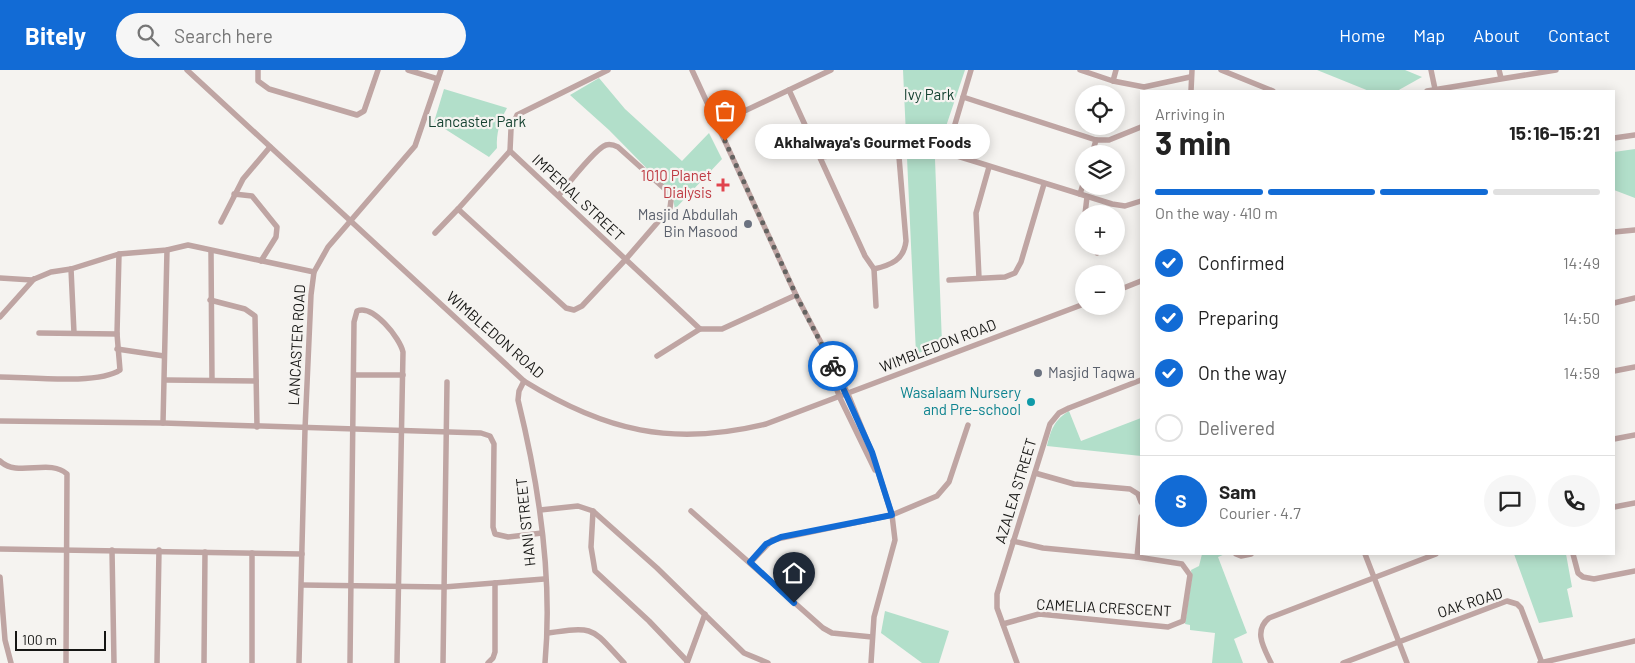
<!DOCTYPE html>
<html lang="en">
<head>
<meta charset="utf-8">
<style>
	body { margin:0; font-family:Barlow,sans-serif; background:#f6f6f6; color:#222; height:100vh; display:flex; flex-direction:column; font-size:19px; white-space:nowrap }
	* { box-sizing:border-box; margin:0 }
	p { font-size:16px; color:#767676 }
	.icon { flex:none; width:28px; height:28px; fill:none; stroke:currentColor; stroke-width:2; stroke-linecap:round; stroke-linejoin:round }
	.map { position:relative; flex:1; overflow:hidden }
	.drawer { position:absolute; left:1140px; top:20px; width:475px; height:465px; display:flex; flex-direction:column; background:#fff; border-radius:0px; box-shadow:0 2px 12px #0003 }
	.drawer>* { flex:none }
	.controls { position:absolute; left:1075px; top:15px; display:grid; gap:10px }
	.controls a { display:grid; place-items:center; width:50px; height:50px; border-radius:50%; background:#fff; box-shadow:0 2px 12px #0003; font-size:25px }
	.scale { position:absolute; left:15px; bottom:12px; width:91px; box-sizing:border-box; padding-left:5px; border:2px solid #161614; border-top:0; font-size:14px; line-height:18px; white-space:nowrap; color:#161614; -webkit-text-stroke:4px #f5f3f0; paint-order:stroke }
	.pin { position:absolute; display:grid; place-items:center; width:42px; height:42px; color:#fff; margin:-51px -21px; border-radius:50% 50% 50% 0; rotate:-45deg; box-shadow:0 0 5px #0007 }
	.pin .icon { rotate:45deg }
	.courier { position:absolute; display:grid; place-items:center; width:50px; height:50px; margin:-25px; border:4px solid #126bd5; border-radius:50%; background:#fff; color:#222; box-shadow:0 1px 6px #0007 }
	.bubble { position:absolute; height:35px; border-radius:18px; background:#fff; box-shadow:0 2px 12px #0003; font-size:16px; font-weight:700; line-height:35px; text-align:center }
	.overview em { font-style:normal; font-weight:700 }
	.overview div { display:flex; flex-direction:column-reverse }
	.overview { display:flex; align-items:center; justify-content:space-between; height:85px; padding:0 15px }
	h1 { font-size:32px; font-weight:700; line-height:38px }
	.bar { display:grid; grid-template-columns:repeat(4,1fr); gap:8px 5px; align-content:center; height:60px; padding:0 15px }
	.bar i { height:6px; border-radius:4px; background:#e0e0e0 }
	.bar .selected { background:#126bd5 }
	.bar p { grid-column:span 4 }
	.line { display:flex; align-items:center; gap:12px; padding:0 15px; border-top:1px solid #e0e0e0 }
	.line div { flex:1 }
	.round { display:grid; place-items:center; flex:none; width:52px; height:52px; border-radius:26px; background:#f6f6f6 }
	ol { padding:0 15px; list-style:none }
	li { display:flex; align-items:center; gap:15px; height:55px }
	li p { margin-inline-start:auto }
	li .icon { padding:5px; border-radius:50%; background:#126bd5; color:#fff; stroke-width:4 }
	li:last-child { color:#767676 }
	li i { width:28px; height:28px; border:2px solid #e0e0e0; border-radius:50% }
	header { display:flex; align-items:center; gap:30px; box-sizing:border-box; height:70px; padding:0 25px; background:#126bd5; color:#fff }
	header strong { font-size:24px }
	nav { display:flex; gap:28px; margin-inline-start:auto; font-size:18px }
	.search { width:350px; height:45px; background:#f6f6f6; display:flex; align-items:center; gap:12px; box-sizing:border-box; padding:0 18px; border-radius:28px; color:#767676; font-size:19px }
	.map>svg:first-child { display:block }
	.green { fill:#b2dfca }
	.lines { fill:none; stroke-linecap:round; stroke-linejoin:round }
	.minor { stroke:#bfa5a3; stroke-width:5.5 }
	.done { stroke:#646361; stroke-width:5; stroke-dasharray:0 9 }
	.route { stroke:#126bd5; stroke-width:6 }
	.health-dot { fill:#e0444e; stroke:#f5f3f0; stroke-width:2 }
	.worship-dot { fill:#6b7280; stroke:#f5f3f0; stroke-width:2 }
	.culture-dot { fill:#0f9aa8; stroke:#f5f3f0; stroke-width:2 }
	.labels { text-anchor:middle; stroke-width:4.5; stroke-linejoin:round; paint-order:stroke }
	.park-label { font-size:15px; fill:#154231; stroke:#f5f3f0 }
	.health-label { font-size:15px; fill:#be3a42; stroke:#f5f3f0; text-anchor:end }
	.street-label { font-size:15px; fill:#161614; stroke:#f5f3f0 }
	.worship-label { font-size:15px; fill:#5b616d; stroke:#f5f3f0; text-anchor:end }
	.culture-label { font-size:15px; fill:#0d838f; stroke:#f5f3f0; text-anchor:end }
</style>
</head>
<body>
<header>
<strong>Bitely</strong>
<div class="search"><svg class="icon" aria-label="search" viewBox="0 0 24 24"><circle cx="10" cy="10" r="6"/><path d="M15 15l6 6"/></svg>Search here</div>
<nav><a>Home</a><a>Map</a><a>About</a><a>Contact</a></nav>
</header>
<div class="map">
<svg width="1635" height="593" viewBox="0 0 1635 593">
	<rect width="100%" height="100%" fill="#f5f3f0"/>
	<g class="green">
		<path d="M903,0H965L935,89L942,274L916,284Z"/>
		<path d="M1317,0H1405L1422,7L1397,21H1369Z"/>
		<path d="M599,8L625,39L682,91L709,63L722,89L675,139L672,124L609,60L570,25Z"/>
		<path d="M444,19L507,38C500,51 496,63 497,78L489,87L434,52Z"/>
		<path d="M1635,79V128L1614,120V82Z"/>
		<path d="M1069,341L1081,371L1141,348V386L1047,376C1051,360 1054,350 1069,341Z"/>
		<path d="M1202,484H1225L1218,487L1247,563L1234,569L1243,593H1212L1215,563L1190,560V555L1185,554L1192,507L1191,500L1199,496Z"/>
		<path d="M1514,484H1566L1572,517L1567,519L1573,547L1539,553Z"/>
		<path d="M885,541L949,561L939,593H922L881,563Z"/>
	</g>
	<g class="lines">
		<g class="minor">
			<path d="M187,0L524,311C605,361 672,377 766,354L1084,234"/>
			<path d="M258,0V11L269,19L357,45L364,41L378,0"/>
			<path d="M408,0L438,9"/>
			<path d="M608,0L517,45L511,59L510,81L700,259H722L796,225"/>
			<path d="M692,0L796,225L848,324L872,383L892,445L895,470L874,547L871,593"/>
			<path d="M971,0L950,71V80L954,85L1112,134L1125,136L1141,131"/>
			<path d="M1080,0L1113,11L1144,17L1190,7"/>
			<path d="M1221,0L1273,21"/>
			<path d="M1431,0L1435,19"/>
			<path d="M1499,0L1501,8"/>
			<path d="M1113,11L1116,0"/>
			<path d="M789,20L865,186L874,199C891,195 904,190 906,171L899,87C884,75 839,85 820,87"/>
			<path d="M1191,21L1192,0"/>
			<path d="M1427,21L1556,0"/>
			<path d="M963,27L1096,70H1109L1141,57"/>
			<path d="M717,54L831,0"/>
			<path d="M1614,68L1635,65"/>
			<path d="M510,81L458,139L566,238L574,240L582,236L626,189L670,138L671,130L666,120L618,77C614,75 610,74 606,75C596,78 567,115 559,125"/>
			<path d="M1092,84L1096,70"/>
			<path d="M234,124L252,126L277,157L276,167L261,191"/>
			<path d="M1080,124L1084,111"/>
			<path d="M1085,144L1087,127"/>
			<path d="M221,152L243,109L270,77"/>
			<path d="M1614,162L1635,160"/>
			<path d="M435,163L458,139"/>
			<path d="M1095,176L1097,183"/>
			<path d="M211,181L212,310"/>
			<path d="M71,199L74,263"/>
			<path d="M874,199L876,236"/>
			<path d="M0,208L32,210L51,202L71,199L119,184L167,180L188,175L314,202"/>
			<path d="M979,208L976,143L989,97"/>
			<path d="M949,210L1005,207L1015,203L1021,192L1044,114"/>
			<path d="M1116,221L1141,211"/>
			<path d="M210,230L245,239L255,246L257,357"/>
			<path d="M1614,233L1635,228"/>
			<path d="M0,247L34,209"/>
			<path d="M39,263L117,264"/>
			<path d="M821,278L840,328L875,400"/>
			<path d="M117,279L164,286"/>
			<path d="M657,286L700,259"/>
			<path d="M1614,301L1635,297"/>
			<path d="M354,305H403"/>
			<path d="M0,307C28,307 98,315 120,300L117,264L119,184"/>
			<path d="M166,310L256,311"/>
			<path d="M524,311L519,321L518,330C539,415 553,505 545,593"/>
			<path d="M0,351L163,353L481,363L490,366L494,374L493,457L495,464L508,467L542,463"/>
			<path d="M163,353L167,180"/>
			<path d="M1614,369L1635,365"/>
			<path d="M0,391C17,408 50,388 67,404L66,593"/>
			<path d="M1035,403L1074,414L1130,419L1138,424L1141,432"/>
			<path d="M1614,437L1635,433"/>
			<path d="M540,440L578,436L593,441L657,498L744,583L768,593"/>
			<path d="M593,441L591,477L595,501L649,551L687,591"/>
			<path d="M691,441L823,558L832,563L872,567"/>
			<path d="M0,479L302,484"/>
			<path d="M112,480L114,593"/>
			<path d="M252,483V593"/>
			<path d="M1236,484L1241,486L1251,484"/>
			<path d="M1365,484L1407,593"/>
			<path d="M1573,484L1578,503L1583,507L1594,509L1635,501"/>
			<path d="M1137,487L1141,447"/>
			<path d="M751,492L772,470L892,445L937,426L949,412L968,355"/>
			<path d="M0,507L5,570L11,593"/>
			<path d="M302,515L444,517L544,509"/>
			<path d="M1003,554L1039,544L1168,557L1183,551L1190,505L1182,494L1137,487L1043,478L1013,471"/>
			<path d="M548,563C597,556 591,558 624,593"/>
			<path d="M157,593L159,480"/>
			<path d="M204,593L205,482"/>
			<path d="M299,593L305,359L311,225L314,202L328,177L415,76L441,0"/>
			<path d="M350,593L354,252L357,241C373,234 400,268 403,282L397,593"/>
			<path d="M443,593L447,312"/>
			<path d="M488,593L493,588L495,582V513"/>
			<path d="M687,593L705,544"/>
			<path d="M1017,593L997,538V524L1050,354L1059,343L1069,338L1141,310"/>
			<path d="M1271,593C1264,578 1253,561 1269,548L1436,484"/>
			<path d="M1343,593L1507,531L1517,534L1521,538L1542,593"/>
			<path d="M1540,593L1635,571"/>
		</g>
	</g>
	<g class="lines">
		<path class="done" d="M725,71L796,225L833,296"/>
		<path class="route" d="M794,533L750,492L766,474L781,467L892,445L872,382L833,296"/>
	</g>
	<path class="health-dot" d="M720.5 107.5h5v5h5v5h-5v5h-5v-5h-5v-5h5z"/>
	<g class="worship-dot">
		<circle cx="748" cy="154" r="5"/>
		<circle cx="1038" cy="303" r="5"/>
	</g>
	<circle class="culture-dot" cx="1031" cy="332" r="5"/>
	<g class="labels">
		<g class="park-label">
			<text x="929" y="30">Ivy Park</text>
			<text x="477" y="57">Lancaster Park</text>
		</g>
		<g class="health-label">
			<text x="712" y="111">1010 Planet<tspan x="712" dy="17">Dialysis</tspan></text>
		</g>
		<g class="street-label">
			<text transform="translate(578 128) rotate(43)" y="5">IMPERIAL STREET</text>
			<text transform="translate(495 265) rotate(41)" y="5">WIMBLEDON ROAD</text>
			<text transform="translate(297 275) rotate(-87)" y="5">LANCASTER ROAD</text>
			<text transform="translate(938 276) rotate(-21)" y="5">WIMBLEDON ROAD</text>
			<text transform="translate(1016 421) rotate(-73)" y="5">AZALEA STREET</text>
			<text transform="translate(526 452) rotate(-96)" y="5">HANI STREET</text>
			<text transform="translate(1470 533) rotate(-18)" y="5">OAK ROAD</text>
			<text transform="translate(1104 538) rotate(3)" y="5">CAMELIA CRESCENT</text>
		</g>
		<g class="worship-label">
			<text x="738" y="150">Masjid Abdullah<tspan x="738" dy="17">Bin Masood</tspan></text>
			<text x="1048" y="308" text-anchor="start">Masjid Taqwa</text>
		</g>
		<g class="culture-label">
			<text x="1021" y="328">Wasalaam Nursery<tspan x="1021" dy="17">and Pre-school</tspan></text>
		</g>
	</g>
</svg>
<div class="controls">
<a><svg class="icon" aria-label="locate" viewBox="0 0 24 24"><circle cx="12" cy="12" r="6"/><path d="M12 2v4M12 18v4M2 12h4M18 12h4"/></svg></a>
<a><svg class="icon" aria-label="layers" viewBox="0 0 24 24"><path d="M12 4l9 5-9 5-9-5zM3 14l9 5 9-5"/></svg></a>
<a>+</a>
<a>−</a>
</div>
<div class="scale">100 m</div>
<div class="pin" style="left:725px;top:71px;background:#ea580c"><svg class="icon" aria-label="bag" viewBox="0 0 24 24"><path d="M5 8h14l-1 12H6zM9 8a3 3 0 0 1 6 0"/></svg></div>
<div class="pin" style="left:794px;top:533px;background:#1f2937"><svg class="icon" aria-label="home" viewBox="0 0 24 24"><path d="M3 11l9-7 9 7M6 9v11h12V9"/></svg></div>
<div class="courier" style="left:833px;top:296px"><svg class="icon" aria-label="bike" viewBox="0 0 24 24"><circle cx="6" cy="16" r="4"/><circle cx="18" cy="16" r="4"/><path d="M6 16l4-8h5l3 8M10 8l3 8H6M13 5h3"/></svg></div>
<div class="bubble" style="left:755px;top:54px;width:235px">Akhalwaya's Gourmet Foods</div>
<section class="drawer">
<div class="overview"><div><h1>3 min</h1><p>Arriving in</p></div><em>15:16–15:21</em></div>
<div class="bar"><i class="selected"></i><i class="selected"></i><i class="selected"></i><i></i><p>On the way · 410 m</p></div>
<ol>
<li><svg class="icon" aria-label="check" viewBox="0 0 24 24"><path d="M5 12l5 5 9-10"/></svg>Confirmed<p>14:49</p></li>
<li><svg class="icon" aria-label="check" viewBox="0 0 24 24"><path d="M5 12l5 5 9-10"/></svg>Preparing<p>14:50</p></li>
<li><svg class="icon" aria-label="check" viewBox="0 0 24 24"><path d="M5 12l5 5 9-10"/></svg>On the way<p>14:59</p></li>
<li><i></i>Delivered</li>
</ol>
<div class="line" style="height:90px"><b class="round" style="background:#126bd5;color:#fff">S</b><div><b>Sam</b><p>Courier · 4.7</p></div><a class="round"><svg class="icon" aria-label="chat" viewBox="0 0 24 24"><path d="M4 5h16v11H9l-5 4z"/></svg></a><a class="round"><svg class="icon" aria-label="phone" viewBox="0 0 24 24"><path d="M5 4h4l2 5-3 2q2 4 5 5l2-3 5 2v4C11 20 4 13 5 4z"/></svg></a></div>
</section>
</div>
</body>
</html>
